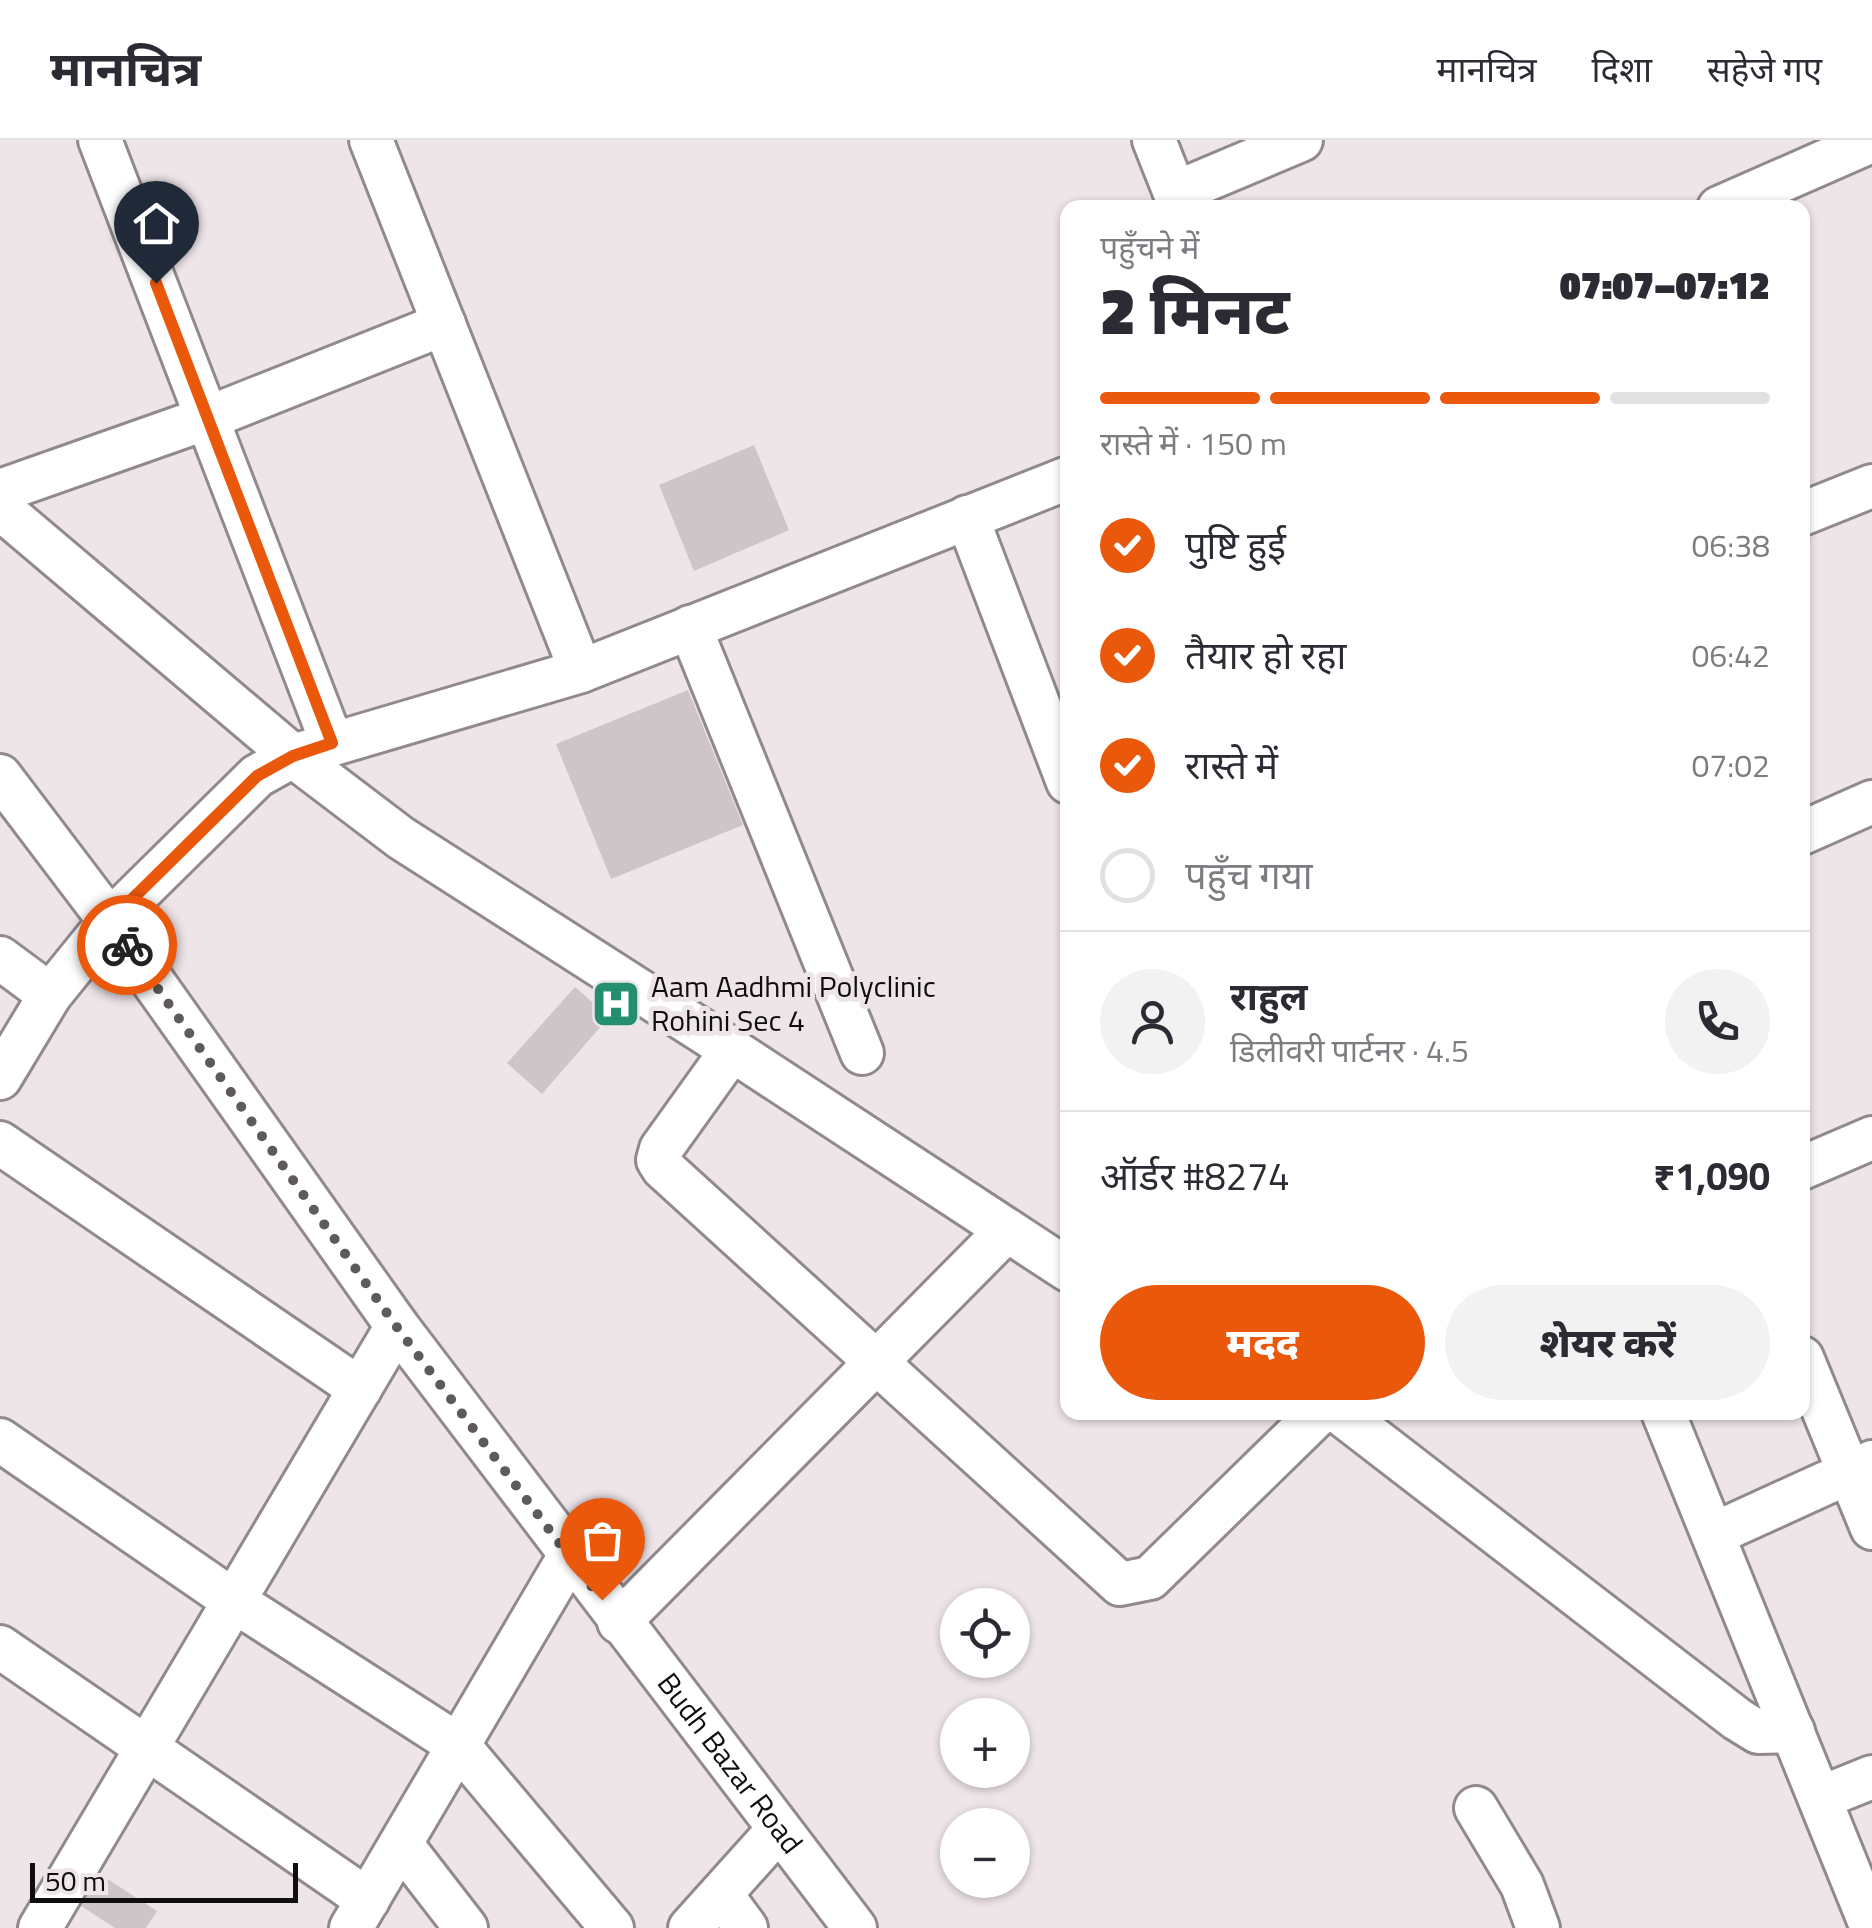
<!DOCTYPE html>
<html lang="hi">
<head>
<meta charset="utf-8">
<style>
	body { margin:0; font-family:"Titillium Web","Noto Sans Devanagari",sans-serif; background:#f2f2f3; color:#2b2b33; height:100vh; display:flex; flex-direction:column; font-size:38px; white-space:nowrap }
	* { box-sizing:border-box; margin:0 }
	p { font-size:32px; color:#7c7c81 }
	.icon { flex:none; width:55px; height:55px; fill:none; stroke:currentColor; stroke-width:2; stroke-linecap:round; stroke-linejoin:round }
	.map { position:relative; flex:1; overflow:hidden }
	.sheet { position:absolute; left:1060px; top:60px; width:750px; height:1220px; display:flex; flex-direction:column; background:#fff; border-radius:20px; box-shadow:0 2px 8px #0004 }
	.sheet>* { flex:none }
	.tools { position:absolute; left:940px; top:1448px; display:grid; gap:20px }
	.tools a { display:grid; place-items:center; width:90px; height:90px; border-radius:50%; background:#fff; box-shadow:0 2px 8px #0004; font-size:50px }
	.scale { position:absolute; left:30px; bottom:25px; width:268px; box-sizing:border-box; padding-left:10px; border:5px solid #100d0e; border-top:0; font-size:28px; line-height:35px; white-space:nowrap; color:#100d0e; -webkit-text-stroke:8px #eee5e9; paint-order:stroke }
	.pin { position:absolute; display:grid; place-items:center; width:85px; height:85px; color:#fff; margin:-102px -42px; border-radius:50% 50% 50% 0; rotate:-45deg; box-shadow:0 0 10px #0007 }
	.pin .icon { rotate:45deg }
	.courier { position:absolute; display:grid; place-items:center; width:100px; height:100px; margin:-50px; border:8px solid #ea580c; border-radius:50%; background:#fff; color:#222; box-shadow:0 2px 12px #0007 }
	.overview em { font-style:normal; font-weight:800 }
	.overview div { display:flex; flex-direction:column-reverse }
	.overview { display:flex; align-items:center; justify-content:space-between; height:170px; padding:0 40px }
	h1 { font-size:65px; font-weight:800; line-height:75px }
	.bar { display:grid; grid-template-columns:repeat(4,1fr); gap:15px 10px; align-content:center; height:120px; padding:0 40px }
	.bar i { height:12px; border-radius:8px; background:#e1e1e2 }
	.bar .current { background:#ea580c }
	.bar p { grid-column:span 4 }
	.line { display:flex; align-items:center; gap:25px; padding:0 40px; border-top:2px solid #e1e1e2 }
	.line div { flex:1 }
	.round { display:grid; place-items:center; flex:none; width:105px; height:105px; border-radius:52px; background:#f2f2f3 }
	ol { padding:0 40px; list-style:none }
	li { display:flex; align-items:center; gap:30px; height:110px }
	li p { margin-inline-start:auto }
	li .icon { padding:10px; border-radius:50%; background:#ea580c; color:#fff; stroke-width:4 }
	li:last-child { color:#7c7c81 }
	li i { width:55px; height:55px; border:5px solid #e1e1e2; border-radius:50% }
	.cta { display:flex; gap:20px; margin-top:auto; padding:20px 40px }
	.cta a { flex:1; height:115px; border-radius:60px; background:#ea580c; color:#fff; font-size:40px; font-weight:800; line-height:115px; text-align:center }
	.cta a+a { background:#f2f2f3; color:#2b2b33 }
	header { display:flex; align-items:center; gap:60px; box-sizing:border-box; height:140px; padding:0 50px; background:#fff; border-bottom:2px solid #e1e1e2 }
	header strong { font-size:48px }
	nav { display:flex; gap:55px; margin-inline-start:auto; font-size:35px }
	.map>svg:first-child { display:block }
	.building { fill:#cec5c9 }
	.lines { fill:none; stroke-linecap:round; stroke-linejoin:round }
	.minor-casing { stroke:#91898d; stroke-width:48 }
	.minor { stroke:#fff; stroke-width:42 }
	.done { stroke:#5e595b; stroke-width:10; stroke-dasharray:0 18 }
	.route { stroke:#ea580c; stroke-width:12 }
	.labels { text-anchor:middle; stroke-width:10; stroke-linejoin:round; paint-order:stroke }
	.poi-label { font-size:30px; fill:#100d0e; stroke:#eee5e9; text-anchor:start }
	.street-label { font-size:30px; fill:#100d0e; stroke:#eee5e9 }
</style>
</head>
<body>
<header>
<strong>मानचित्र</strong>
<nav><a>मानचित्र</a><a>दिशा</a><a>सहेजे गए</a></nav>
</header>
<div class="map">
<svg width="1872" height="1788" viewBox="0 0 1872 1788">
	<rect width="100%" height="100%" fill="#eee5e9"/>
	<g class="building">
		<path d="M754,305L789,390L694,431L659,345Z"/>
		<path d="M688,550L743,685L611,739L556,604Z"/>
		<path d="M575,847L609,877L542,954L507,923Z"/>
		<path d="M98,1733L157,1771L146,1788H115L78,1764Z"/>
	</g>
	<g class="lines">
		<g class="minor-casing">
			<g id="minor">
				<path d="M100,0L332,603"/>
				<path d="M371,0L581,531"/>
				<path d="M1154,0L1181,68"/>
				<path d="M1175,53L1301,0"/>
				<path d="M1719,68L1867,3"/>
				<path d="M0,351L210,277L444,184"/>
				<path d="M0,368L293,616L401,698L732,910"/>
				<path d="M1802,374L1872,346"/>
				<path d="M967,377L1068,642"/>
				<path d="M690,487L862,913"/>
				<path id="s1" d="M0,636L110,781L397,1186L855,1788"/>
				<path d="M1802,693L1872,662"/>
				<path d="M0,818L50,855"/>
				<path d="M0,938L50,855L110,781L257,636L293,616L581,531L1068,338"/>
				<path d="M0,1003L360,1249"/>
				<path d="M1802,1028L1872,998"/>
				<path d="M1068,1130L732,910L661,1009L658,1020L663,1028L1120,1444L1150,1438L1320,1272"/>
				<path d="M1802,1218L1872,1388"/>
				<path d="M1339,1272L1737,1579L1758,1592L1793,1591"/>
				<path d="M1663,1272L1872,1788"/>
				<path d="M0,1300L234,1461L458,1605L612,1788"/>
				<path d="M1714,1394L1872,1322"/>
				<path d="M619,1482L1006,1091"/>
				<path d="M0,1507L368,1760"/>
				<path d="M1820,1658L1872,1637"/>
				<path d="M1476,1668L1522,1745L1538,1788"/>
				<path d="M401,1704L466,1788"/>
				<path d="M721,1754L746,1788"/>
				<path d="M40,1788L397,1186"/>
				<path d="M351,1788L569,1417"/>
				<path d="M690,1788L779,1689"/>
			</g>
		</g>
		<use href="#minor" class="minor"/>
	</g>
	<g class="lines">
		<path class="done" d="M127,805L396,1186L602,1460"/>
		<path class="route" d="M127,805L110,781L257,636L293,616L332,603L156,143"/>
	</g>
	<defs>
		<g id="hospital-square" transform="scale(2.5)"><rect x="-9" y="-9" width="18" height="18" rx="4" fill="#248f6e" stroke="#eee5e9"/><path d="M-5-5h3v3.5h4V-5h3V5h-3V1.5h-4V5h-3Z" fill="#fff"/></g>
	</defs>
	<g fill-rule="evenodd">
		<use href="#hospital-square" x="616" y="864"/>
	</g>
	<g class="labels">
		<g class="poi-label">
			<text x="651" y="857">Aam Aadhmi Polyclinic<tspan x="651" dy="34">Rohini Sec 4</tspan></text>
		</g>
		<g class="street-label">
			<text dy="10" stroke="none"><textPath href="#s1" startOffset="1228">Budh Bazar Road</textPath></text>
		</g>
	</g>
</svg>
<div class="tools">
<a><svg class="icon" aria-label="locate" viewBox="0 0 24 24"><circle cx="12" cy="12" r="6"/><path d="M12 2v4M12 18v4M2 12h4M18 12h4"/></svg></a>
<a>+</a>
<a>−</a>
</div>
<div class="scale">50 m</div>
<div class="pin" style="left:602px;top:1460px;background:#ea580c"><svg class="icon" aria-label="bag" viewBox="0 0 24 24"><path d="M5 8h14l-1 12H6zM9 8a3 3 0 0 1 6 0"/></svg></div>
<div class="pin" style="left:156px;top:143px;background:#1f2937"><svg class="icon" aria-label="home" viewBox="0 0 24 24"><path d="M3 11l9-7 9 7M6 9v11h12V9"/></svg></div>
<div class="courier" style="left:127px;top:805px"><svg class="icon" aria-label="bike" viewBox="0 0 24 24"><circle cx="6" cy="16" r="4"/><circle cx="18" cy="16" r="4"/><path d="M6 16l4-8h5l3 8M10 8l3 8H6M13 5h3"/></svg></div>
<section class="sheet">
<div class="overview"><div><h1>2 मिनट</h1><p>पहुँचने में</p></div><em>07:07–07:12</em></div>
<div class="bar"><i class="current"></i><i class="current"></i><i class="current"></i><i></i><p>रास्ते में · 150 m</p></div>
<ol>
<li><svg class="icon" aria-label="check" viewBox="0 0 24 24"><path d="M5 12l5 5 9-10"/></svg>पुष्टि हुई<p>06:38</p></li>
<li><svg class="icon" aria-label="check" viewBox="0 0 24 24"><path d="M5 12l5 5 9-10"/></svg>तैयार हो रहा<p>06:42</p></li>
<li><svg class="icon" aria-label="check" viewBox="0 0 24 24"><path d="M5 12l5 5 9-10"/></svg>रास्ते में<p>07:02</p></li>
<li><i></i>पहुँच गया</li>
</ol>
<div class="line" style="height:180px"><a class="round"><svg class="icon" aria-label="person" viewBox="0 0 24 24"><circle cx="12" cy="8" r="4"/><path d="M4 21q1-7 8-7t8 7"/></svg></a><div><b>राहुल</b><p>डिलीवरी पार्टनर · 4.5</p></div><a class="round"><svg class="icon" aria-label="phone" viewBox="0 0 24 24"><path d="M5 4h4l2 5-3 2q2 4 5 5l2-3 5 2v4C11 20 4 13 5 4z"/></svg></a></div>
<div class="line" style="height:130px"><div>ऑर्डर #8274</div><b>₹1,090</b></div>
<div class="cta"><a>मदद</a><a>शेयर करें</a></div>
</section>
</div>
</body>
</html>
